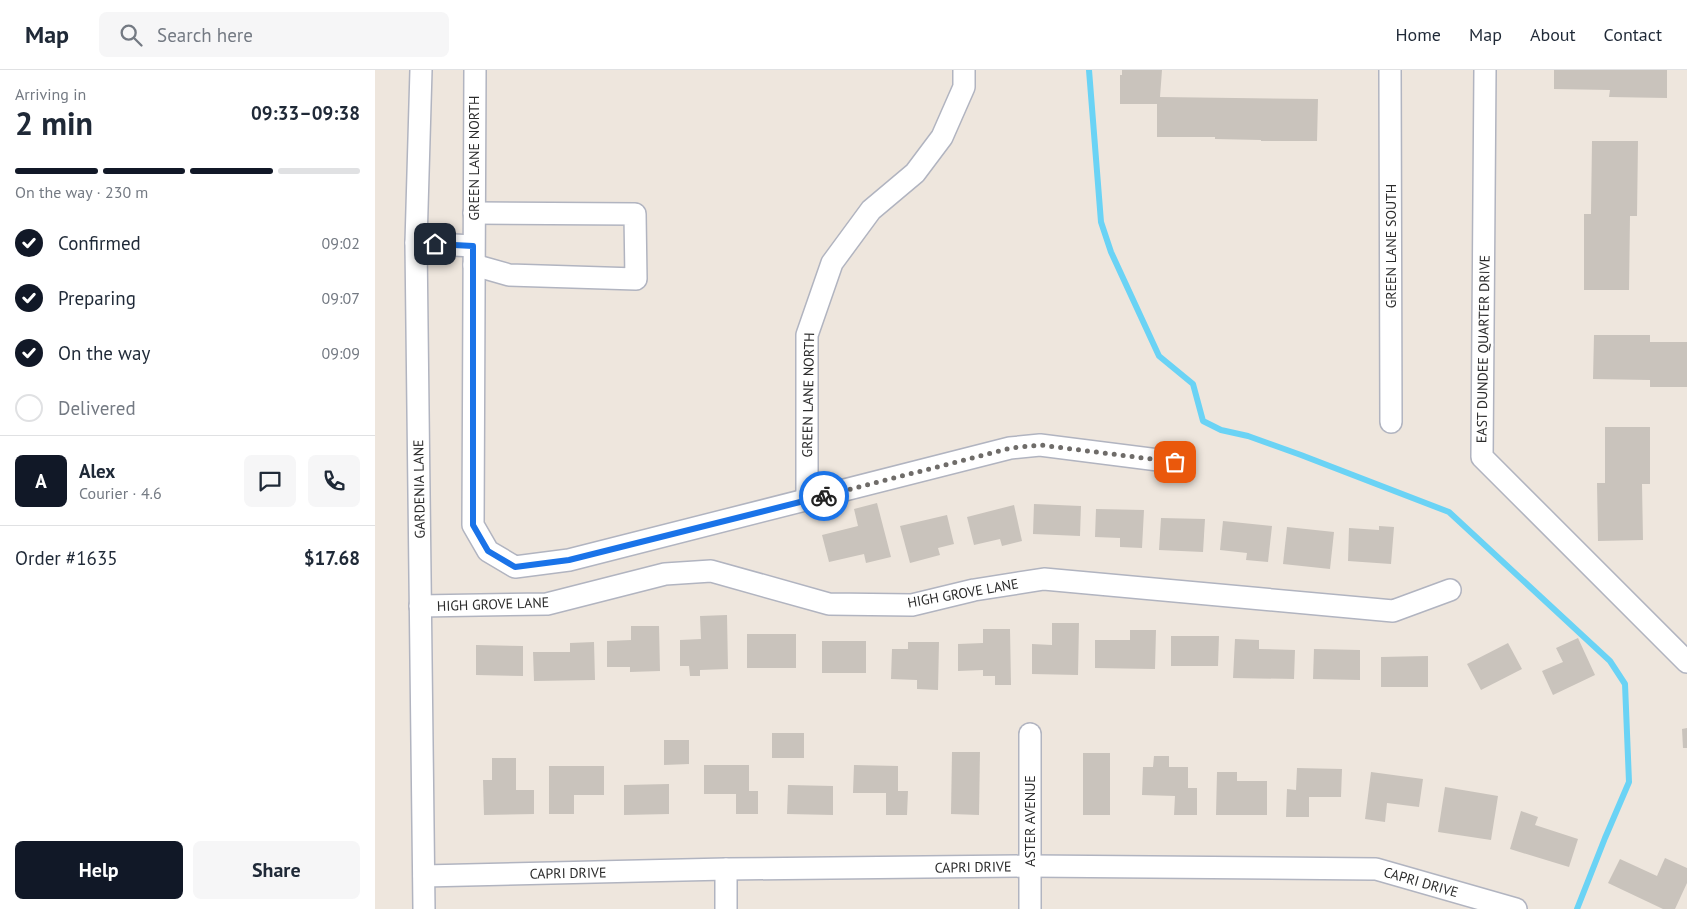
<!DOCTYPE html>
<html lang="en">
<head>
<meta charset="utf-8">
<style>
	body { margin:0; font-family:"PT Sans",sans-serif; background:#f6f6f7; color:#1f2937; height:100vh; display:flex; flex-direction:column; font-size:19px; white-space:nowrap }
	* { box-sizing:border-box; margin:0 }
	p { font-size:16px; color:#747a83 }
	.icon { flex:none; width:28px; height:28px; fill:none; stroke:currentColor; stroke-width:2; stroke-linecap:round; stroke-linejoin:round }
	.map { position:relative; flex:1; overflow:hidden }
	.panel { display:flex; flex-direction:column; background:#fff; width:375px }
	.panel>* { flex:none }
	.pin { position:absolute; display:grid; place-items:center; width:42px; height:42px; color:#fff; margin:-21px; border-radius:10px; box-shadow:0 2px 8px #0006 }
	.courier { position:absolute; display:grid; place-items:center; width:50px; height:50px; margin:-25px; border:4px solid #1a73e8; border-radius:50%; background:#fff; color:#222; box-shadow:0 1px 6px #0007 }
	.headline em { font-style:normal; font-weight:600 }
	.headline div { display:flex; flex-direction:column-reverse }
	.headline { display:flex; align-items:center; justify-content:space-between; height:85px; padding:0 15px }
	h1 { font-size:32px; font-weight:600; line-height:38px }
	.bar { display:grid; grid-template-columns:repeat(4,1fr); gap:8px 5px; align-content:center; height:60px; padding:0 15px }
	.bar i { height:6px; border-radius:4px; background:#e0e1e3 }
	.bar .active { background:#111827 }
	.bar p { grid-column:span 4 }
	.line { display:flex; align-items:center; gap:12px; padding:0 15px; border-top:1px solid #e0e1e3 }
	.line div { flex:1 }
	.round { display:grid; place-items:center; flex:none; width:52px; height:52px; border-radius:8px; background:#f6f6f7 }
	ol { padding:0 15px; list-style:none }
	li { display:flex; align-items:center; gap:15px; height:55px }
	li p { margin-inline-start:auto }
	li .icon { padding:5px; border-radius:50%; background:#111827; color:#fff; stroke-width:4 }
	li:last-child { color:#747a83 }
	li i { width:28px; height:28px; border:2px solid #e0e1e3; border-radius:50% }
	.primary-button { display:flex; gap:10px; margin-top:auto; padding:10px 15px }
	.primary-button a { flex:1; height:58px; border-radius:8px; background:#111827; color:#fff; font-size:20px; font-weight:600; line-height:58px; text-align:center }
	.primary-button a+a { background:#f6f6f7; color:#1f2937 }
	header { display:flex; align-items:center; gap:30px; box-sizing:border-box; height:70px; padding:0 25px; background:#fff; border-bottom:1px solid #e0e1e3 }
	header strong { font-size:24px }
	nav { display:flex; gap:28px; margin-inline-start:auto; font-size:18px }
	.search { width:350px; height:45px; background:#f6f6f7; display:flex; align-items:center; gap:12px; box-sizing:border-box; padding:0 18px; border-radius:8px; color:#747a83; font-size:19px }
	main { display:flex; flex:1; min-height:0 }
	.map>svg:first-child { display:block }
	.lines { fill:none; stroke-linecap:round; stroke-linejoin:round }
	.stream { stroke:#6ad3f5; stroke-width:6 }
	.building { fill:#c9c3bc }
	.minor-casing { stroke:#b1b4c0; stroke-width:24 }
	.minor { stroke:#fff; stroke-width:21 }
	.done { stroke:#6f6c69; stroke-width:5; stroke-dasharray:0 9 }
	.route { stroke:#1a73e8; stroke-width:6 }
	.labels { text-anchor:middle; stroke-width:5; stroke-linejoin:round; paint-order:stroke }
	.street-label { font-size:14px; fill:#2b2b2b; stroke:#fff }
</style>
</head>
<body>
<header>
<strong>Map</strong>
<div class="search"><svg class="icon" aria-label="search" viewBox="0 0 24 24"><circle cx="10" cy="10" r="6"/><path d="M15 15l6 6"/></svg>Search here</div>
<nav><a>Home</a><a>Map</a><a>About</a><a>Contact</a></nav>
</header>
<main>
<section class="panel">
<div class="headline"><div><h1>2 min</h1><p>Arriving in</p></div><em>09:33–09:38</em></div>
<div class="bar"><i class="active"></i><i class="active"></i><i class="active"></i><i></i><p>On the way · 230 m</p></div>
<ol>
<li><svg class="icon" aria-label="check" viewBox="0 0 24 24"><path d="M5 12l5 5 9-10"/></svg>Confirmed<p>09:02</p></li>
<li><svg class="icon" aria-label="check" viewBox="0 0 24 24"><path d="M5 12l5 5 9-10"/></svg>Preparing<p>09:07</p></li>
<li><svg class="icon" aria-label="check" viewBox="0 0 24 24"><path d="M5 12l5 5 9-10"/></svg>On the way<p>09:09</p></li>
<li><i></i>Delivered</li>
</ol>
<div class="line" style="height:90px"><b class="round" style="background:#111827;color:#fff">A</b><div><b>Alex</b><p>Courier · 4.6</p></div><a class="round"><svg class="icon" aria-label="chat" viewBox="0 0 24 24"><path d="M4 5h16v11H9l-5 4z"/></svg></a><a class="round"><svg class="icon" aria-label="phone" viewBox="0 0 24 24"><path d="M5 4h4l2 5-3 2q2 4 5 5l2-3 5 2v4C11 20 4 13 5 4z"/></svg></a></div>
<div class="line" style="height:65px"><div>Order #1635</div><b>$17.68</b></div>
<div class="primary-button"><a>Help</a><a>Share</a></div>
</section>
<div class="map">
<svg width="1312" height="839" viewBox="0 0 1312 839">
	<rect width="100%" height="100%" fill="#eee6dd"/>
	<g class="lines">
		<path class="stream" d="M714,0L726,152L736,182L784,286L818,314L828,351L846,360L873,366L926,385L1074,442L1235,591L1250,614L1254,712L1230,768L1202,839"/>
	</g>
	<g class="building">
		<path d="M747,0H787L785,27L943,29L942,71H886V70L840,69V67H782V34H745V5H747Z"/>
		<path d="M1179,0H1292V28L1234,27L1235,20L1179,19Z"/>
		<path d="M1217,71H1263L1262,146H1255L1254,220H1209V144H1216Z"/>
		<path d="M1219,265H1275V272H1312V317H1275V310L1218,309Z"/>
		<path d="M1230,357H1275V414H1267L1268,470L1223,471L1222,413H1230Z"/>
		<path d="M502,433L516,487L491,493L489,484L454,492L447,465L483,456L479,439Z"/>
		<path d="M659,434L706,436L705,466L658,464Z"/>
		<path d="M639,435L647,471L627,476L625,469L599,475L592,447Z"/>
		<path d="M721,439L769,440L767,478L745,477V468L720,467Z"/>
		<path d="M572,445L579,474L563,478L565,485L535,493L525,456Z"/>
		<path d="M786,448L830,449L828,482L784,480Z"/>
		<path d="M848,451L897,456L893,492L871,490L872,483L845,480Z"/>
		<path d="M1004,456L1019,457L1016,494L973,491L974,458L1004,460Z"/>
		<path d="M912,457L959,462L955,499L908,494Z"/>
		<path d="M352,545L353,599L325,600V606H315L314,596H305V570L326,569L325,546Z"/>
		<path d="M677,553H704L703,605L657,604V574L677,575Z"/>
		<path d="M256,556H284L285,601L255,602V597H232V571L256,570Z"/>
		<path d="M608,559H635L636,615H620V606H608V600L583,601V574L608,573Z"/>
		<path d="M755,560H781L780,599L720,598V570H755Z"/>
		<rect x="372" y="564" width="49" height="34"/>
		<path d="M796,566H844L843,596H796Z"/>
		<path d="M1203,568L1220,605L1178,625L1167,601L1188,592L1181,578Z"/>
		<path d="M860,569L884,570V579L920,580L919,609L858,608Z"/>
		<rect x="447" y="571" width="44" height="32"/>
		<path d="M219,572L220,610L159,611L158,582H195V573Z"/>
		<path d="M533,572H564L563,620L542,619V610L516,609L517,579H533Z"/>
		<path d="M1133,573L1147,599L1106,620L1092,594Z"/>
		<path d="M101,575L148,576V606L101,605Z"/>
		<path d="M939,579L985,580V610L938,609Z"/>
		<path d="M1053,586V617H1006V587Z"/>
		<path d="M1312,658V678H1308L1307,659Z"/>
		<rect x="397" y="663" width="32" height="25"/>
		<path d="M289,670H314V694L289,695Z"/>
		<path d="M577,682H605L604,745L576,744Z"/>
		<rect x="708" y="683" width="27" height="62"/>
		<path d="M779,686H794V697H813V718H822V745H799L800,726L767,725L768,697H778Z"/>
		<path d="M117,688H141V720H159V744L109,745L108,710H117Z"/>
		<path d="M329,695H374V721H383V744H361V724H329Z"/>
		<path d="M479,695L523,696V721H533L532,745H511V723H478Z"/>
		<path d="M174,696H229V725H199V744H174Z"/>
		<path d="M922,698L967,699L966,727H934V747H911L912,719L921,720Z"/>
		<path d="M842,702H862V711H892V745H841Z"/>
		<path d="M996,702L1048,709L1044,737L1012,733L1010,752L990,749Z"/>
		<path d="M294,714V744L249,745V715Z"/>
		<path d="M413,715L458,716V745L412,744Z"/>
		<path d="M1070,717L1123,726L1116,770L1063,762Z"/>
		<path d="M1146,741L1163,747L1160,755L1203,769L1194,797L1135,779Z"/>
		<path d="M1290,788L1312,798V813L1300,839H1288L1233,813L1245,789L1282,806Z"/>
	</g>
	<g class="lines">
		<g class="minor-casing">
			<g id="minor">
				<path d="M46,0L41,173L49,839"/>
				<path d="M100,0L98,455L113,481L140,497L194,490L635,378L665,375L799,392"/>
				<path d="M1015,0L1016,352"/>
				<path d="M1110,0L1107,387L1312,592"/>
				<path d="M99,143L260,144L261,209L134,205L99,195"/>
				<path d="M41,173L98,176"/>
				<path d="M432,430V265L457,193L496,140L540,103L567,67L589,17V0"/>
				<path d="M45,536L172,534L290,504L336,501L454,534L537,535L599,520L669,509L1018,541L1075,520"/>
				<path d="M655,664V839"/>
				<path d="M351,799V839"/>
				<path d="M49,806L351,799L655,796L1001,799L1141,839"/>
			</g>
		</g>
		<use href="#minor" class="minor"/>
	</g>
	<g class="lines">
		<path class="done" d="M449,426L636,378L665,375L800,392"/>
		<path class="route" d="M60,174L98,176V455L113,481L140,497L194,490L449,426"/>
	</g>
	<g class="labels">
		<g class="street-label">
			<text transform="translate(99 88) rotate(-90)" y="5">GREEN LANE NORTH</text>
			<text transform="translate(1016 176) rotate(-90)" y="5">GREEN LANE SOUTH</text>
			<text transform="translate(1108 279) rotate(-89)" y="5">EAST DUNDEE QUARTER DRIVE</text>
			<text transform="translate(433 325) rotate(-89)" y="5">GREEN LANE NORTH</text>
			<text transform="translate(44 419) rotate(-91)" y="5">GARDENIA LANE</text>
			<text transform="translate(588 523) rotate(-10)" y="5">HIGH GROVE LANE</text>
			<text transform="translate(118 534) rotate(-2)" y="5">HIGH GROVE LANE</text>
			<text transform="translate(655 751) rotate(-90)" y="5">ASTER AVENUE</text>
			<text transform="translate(598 797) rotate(-1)" y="5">CAPRI DRIVE</text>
			<text transform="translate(193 803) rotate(-1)" y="5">CAPRI DRIVE</text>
			<text transform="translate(1046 812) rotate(16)" y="5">CAPRI DRIVE</text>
		</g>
	</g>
</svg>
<div class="pin" style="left:800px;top:392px;background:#ea580c"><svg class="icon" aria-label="bag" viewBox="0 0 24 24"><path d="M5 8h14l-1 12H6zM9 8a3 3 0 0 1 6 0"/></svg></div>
<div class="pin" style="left:60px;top:174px;background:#1f2937"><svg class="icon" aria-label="home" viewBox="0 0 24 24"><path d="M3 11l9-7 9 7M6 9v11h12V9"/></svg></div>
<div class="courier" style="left:449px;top:426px"><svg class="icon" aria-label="bike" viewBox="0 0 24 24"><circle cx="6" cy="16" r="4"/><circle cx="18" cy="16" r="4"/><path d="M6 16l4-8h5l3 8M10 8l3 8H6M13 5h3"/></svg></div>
</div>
</main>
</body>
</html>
